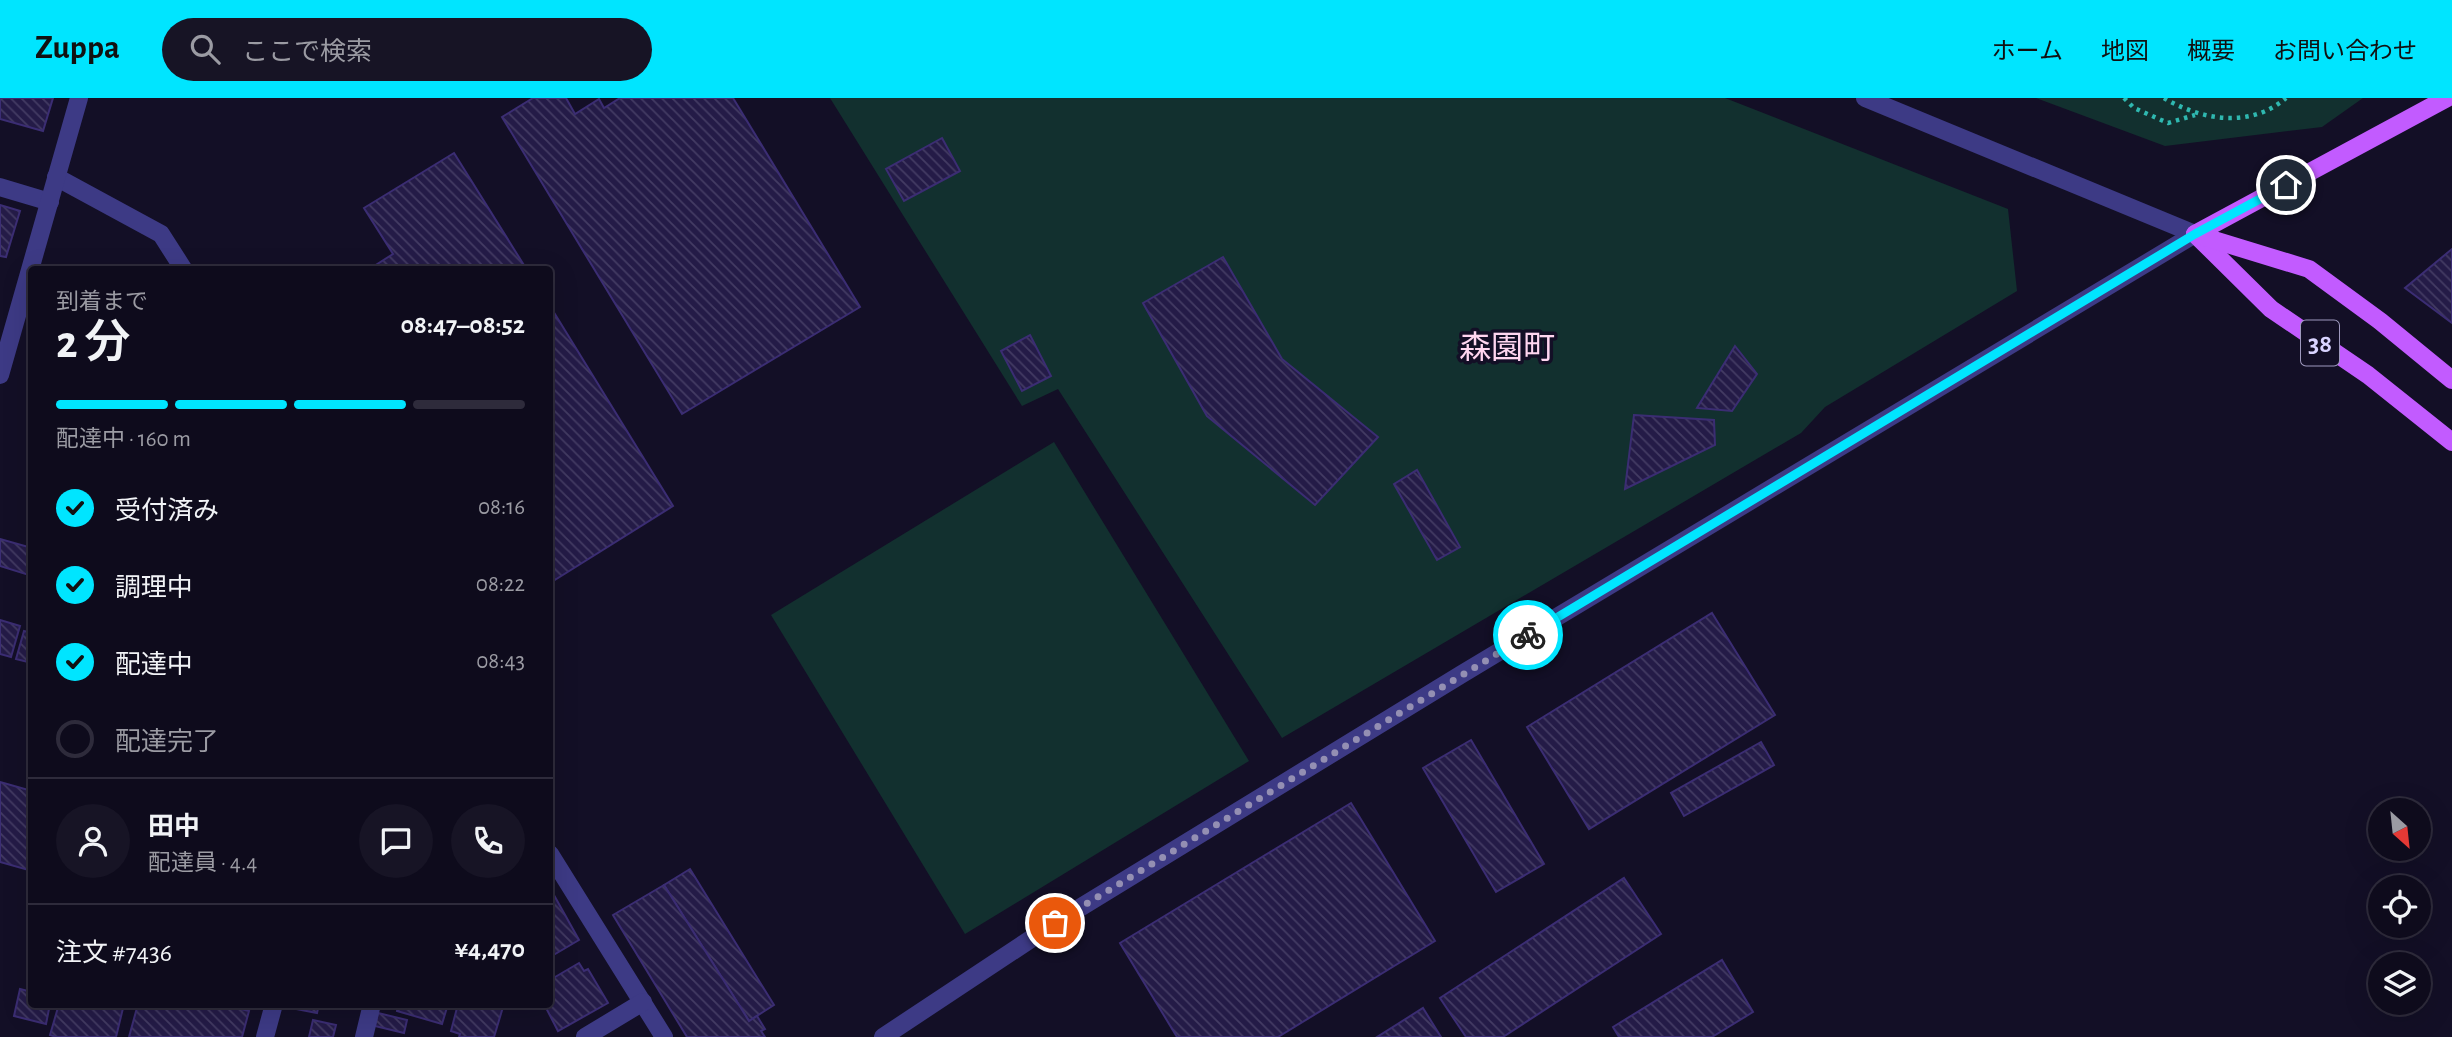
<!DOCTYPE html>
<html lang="ja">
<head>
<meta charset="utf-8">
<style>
	body { margin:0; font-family:"Alegreya Sans","Noto Sans JP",sans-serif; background:#171425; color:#f1f3f6; height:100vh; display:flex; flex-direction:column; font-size:26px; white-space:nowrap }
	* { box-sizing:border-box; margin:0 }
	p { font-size:23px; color:#9b9ba3 }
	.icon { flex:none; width:38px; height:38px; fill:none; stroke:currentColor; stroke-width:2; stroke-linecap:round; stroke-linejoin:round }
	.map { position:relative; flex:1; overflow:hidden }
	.drawer { position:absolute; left:28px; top:168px; width:525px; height:742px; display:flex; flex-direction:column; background:#0e0b1c; border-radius:7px; box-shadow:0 7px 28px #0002,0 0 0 2px #2e2b3b }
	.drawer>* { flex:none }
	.needle { width:46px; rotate:153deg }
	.buttons { position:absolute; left:2368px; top:700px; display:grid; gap:14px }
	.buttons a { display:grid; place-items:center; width:63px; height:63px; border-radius:50%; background:#0e0b1c; box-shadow:0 7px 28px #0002,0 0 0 2px #2e2b3b; font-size:35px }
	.pin { position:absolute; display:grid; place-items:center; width:60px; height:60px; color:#fff; margin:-30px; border:4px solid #fff; border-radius:50%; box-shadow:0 2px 7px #0007 }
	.courier { position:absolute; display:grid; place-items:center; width:70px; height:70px; margin:-35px; border:5px solid #00e5ff; border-radius:50%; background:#fff; color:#222; box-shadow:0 2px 9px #0007 }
	.overview em { font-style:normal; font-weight:600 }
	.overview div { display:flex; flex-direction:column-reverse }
	.overview { display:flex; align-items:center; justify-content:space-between; height:119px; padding:0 28px }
	h1 { font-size:46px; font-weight:600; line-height:52px }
	.bar { display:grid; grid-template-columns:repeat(4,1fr); gap:10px 7px; align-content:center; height:84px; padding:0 28px }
	.bar i { height:9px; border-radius:5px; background:#2e2b3b }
	.bar .on { background:#00e5ff }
	.bar p { grid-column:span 4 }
	.line { display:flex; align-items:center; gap:18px; padding:0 28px; border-top:2px solid #2e2b3b }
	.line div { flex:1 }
	.round { display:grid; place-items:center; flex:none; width:74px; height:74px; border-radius:37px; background:#171425 }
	ol { padding:0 28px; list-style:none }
	li { display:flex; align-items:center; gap:21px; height:77px }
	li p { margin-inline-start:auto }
	li .icon { padding:7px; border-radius:50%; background:#00e5ff; color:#111; stroke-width:4 }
	li:last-child { color:#9b9ba3 }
	li i { width:38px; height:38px; border:4px solid #2e2b3b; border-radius:50% }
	header { display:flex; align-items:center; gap:42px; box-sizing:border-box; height:98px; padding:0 35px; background:#00e5ff; color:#111 }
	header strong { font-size:33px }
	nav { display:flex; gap:38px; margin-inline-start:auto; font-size:24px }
	.search { width:490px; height:63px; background:#171425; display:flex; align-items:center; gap:18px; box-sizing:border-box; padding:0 24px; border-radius:38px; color:#9b9ba3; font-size:26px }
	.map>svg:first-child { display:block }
	.green { fill:#12302f }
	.building { fill:url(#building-back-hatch); stroke:#3b2d73; stroke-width:2 }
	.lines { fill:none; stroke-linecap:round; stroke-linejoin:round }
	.path { stroke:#2fb8b0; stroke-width:4.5; stroke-dasharray:3.5 5; stroke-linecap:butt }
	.minor { stroke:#3d3a85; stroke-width:18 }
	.tertiary { stroke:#3d3a85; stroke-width:18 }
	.primary { stroke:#c25bff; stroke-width:18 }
	.done { stroke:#948fb3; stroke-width:7; stroke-dasharray:0 12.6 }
	.route { stroke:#00e5ff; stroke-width:9 }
	.labels { text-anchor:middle; stroke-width:7; stroke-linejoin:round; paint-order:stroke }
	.shield { fill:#130f26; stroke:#9e99be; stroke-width:2 }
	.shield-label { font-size:26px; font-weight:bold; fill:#d9d4ff }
	.quarter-label { font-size:32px; fill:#ffd6f0; stroke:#130f26 }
</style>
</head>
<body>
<header>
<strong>Zuppa</strong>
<div class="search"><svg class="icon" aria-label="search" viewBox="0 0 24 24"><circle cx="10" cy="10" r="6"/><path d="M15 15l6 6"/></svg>ここで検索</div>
<nav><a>ホーム</a><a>地図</a><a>概要</a><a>お問い合わせ</a></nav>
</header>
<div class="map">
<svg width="2452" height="939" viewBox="0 0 2452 939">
	<defs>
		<pattern id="building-back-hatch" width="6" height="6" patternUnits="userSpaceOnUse" patternTransform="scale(1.75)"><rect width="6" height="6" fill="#241b47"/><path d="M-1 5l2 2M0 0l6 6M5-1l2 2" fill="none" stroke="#433b63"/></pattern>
	</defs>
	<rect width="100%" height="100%" fill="#130f26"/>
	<g class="green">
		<path d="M830,0H1725L2008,111L2017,193L1825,309L1801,335L1282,640L1058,291L1022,308Z"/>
		<path d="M2036,0H2363L2322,29L2165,48Z"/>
		<path d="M1054,344L1249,663L965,836L771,517Z"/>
	</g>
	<g class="building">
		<path d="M0,0H53L43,33L0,21Z"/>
		<path d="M533,0H566L575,16L599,1L604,10L620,0H733L860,209L682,316L502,19Z"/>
		<path d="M942,40L960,73L904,103L886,71Z"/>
		<path d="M454,55L527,172H368L393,156L364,110Z"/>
		<path d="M0,107L20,113L6,159L0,158Z"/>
		<path d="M2452,151V225L2405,190Z"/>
		<path d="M1223,159L1282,261L1378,339L1315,407L1207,318L1143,205Z"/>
		<path d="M550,208L673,408L550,485Z"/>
		<path d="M1030,237L1051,278L1022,293L1001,253Z"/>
		<path d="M1735,248L1757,276L1732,313L1697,310Z"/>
		<path d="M1634,317L1714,322L1715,347L1625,391Z"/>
		<path d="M1417,372L1460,449L1437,462L1394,386Z"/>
		<path d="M0,441L32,450V478L0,468Z"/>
		<path d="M1712,515L1775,617L1589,731L1527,629Z"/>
		<path d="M0,522L20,528L11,559L0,556Z"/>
		<path d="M24,533L32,535V565L16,561Z"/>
		<path d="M1471,642L1544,766L1496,794L1423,670Z"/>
		<path d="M1761,644L1774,667L1684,718L1671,695Z"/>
		<path d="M0,684L32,693V773L0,764Z"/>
		<path d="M1351,705L1435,843L1278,939H1177L1120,845Z"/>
		<path d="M690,771L774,907L749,923L664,787Z"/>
		<path d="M1624,780L1661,836L1503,939H1466L1440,900Z"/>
		<path d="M664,787L749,923L757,918L765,931L761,933L765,939H687L613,817Z"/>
		<path d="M550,790L579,842L550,859Z"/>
		<path d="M1722,862L1753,914L1712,939H1619L1613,929Z"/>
		<path d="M579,865L584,873L588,871L608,905L558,933L544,906H550V882Z"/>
		<path d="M20,891L32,894V906H50L46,926L14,918Z"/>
		<path d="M59,906H124L116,939H56L50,937Z"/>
		<path d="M138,906H229V908L249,913L242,939H129Z"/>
		<path d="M292,906H319L317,915L291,910Z"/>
		<path d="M398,906H448L442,926L397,913Z"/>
		<path d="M458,906H511L510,910L503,909L494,939H459L460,936L451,933Z"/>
		<path d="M1423,910L1441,939H1377Z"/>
		<path d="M378,915L407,922L404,935L375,928Z"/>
		<path d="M313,922L336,927L333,939H309Z"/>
	</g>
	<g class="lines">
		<g class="path">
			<path d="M2124,0L2134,10L2168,25L2195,17"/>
			<path d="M2164,0C2201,22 2250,31 2286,0"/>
		</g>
		<g class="minor">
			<path d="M56,79L161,136L184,172"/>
			<path d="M0,89L50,104"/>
			<path d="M0,277L79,0"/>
			<path d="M550,756L664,939"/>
			<path d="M265,939L274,906"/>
			<path d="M364,939L372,906"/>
			<path d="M585,939L643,904"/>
		</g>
		<g class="tertiary">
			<path d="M1865,0L2195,136"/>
			<path d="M883,939L1055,825L1462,576L2195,136"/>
		</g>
		<g class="primary">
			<path d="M2195,136L2271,211L2368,277L2452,344"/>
			<path d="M2195,136L2447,0"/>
			<path d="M2198,137L2309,171L2380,223L2452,282"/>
		</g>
	</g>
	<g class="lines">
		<path class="done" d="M1055,825L1528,537"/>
		<path class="route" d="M1528,537L2195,136L2286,87"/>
	</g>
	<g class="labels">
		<rect class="shield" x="2301" y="222.5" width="38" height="45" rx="5"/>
		<g class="shield-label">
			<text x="2320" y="254">38</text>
		</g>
		<g class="quarter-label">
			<text x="1507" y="260">森園町</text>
		</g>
	</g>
</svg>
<div class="buttons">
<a><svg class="needle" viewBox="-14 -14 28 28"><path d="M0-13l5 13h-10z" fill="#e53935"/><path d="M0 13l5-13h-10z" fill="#9b9ba3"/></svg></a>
<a><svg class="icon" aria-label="locate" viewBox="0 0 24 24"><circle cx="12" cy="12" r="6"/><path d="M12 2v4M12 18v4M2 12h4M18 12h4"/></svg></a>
<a><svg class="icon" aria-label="layers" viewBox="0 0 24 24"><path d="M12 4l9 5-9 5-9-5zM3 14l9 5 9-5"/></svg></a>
</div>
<div class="pin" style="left:1055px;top:825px;background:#ea580c"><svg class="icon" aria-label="bag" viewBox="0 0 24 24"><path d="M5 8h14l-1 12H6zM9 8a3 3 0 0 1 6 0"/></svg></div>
<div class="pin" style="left:2286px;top:87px;background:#1f2937"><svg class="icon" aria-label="home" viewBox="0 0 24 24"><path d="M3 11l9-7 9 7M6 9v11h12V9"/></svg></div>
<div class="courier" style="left:1528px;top:537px"><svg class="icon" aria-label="bike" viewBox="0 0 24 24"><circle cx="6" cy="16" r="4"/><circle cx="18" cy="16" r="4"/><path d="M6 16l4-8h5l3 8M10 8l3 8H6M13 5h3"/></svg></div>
<section class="drawer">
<div class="overview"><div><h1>2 分</h1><p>到着まで</p></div><em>08:47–08:52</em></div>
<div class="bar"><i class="on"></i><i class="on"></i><i class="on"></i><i></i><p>配達中 · 160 m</p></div>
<ol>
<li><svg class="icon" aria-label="check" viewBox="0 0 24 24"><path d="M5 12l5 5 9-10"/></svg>受付済み<p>08:16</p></li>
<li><svg class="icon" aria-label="check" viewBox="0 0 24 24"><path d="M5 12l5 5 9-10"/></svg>調理中<p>08:22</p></li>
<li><svg class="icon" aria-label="check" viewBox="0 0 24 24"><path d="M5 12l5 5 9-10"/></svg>配達中<p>08:43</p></li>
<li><i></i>配達完了</li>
</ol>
<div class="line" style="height:126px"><a class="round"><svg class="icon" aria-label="person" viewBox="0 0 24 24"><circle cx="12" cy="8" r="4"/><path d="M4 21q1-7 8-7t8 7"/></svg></a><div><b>田中</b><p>配達員 · 4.4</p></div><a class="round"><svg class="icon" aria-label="chat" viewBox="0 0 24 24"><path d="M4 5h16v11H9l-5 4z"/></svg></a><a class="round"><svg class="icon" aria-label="phone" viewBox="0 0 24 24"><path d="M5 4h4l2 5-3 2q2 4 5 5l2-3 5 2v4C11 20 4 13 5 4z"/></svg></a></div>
<div class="line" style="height:91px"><div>注文 #7436</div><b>¥4,470</b></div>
</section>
</div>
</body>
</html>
